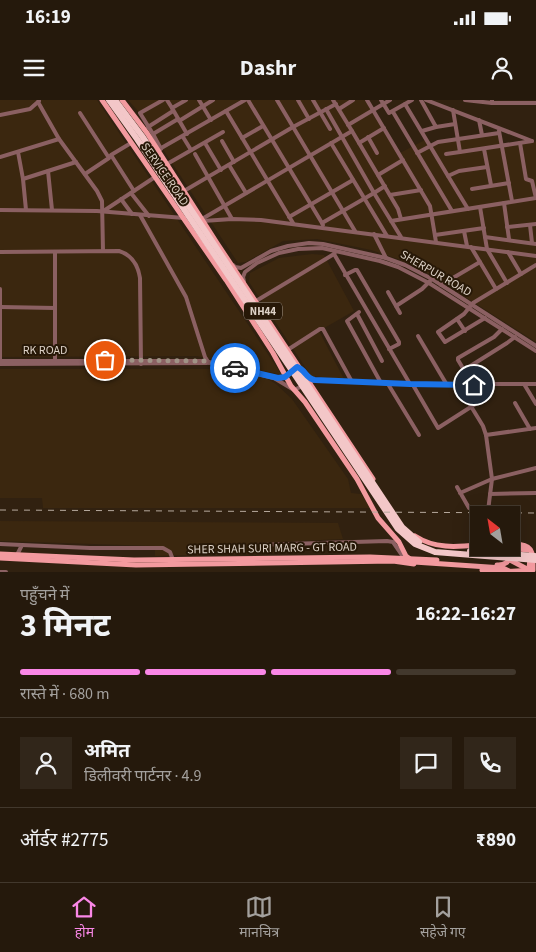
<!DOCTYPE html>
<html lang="hi">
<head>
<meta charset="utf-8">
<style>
	body { margin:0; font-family:"Source Sans 3","Noto Sans Devanagari",sans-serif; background:#31261a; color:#f1f3f6; height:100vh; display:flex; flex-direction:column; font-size:19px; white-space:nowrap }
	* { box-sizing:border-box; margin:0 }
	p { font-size:16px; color:#a3a09d }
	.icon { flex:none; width:28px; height:28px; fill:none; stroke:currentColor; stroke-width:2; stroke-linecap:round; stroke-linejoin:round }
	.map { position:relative; height:472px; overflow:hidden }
	.panel { display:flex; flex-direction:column; background:#25190c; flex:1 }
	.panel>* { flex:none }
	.needle { width:32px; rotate:329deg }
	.tools { position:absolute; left:470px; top:406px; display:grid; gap:10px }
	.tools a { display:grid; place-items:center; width:50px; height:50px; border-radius:0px; background:#25190c; box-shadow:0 5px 20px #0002,0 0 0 1px #42382d; font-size:25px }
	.pin { position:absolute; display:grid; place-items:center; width:42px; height:42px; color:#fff; margin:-21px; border:2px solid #fff; border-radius:50%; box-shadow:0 1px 5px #0007 }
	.courier { position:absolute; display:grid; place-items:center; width:50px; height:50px; margin:-25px; border:4px solid #1a73e8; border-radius:50%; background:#fff; color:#222; box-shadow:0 1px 6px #0007 }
	.summary em { font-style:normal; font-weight:700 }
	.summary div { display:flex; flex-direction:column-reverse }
	.summary { display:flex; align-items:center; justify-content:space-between; height:85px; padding:0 20px }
	h1 { font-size:32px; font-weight:700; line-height:38px }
	.bar { display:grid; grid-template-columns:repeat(4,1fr); gap:8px 5px; align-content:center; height:60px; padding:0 20px }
	.bar i { height:6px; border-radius:4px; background:#42382d }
	.bar .active { background:#fa87e7 }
	.bar p { grid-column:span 4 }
	.line { display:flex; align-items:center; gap:12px; padding:0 20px; border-top:1px solid #42382d }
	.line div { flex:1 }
	.round { display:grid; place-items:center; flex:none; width:52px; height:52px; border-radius:0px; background:#31261a }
	.status { display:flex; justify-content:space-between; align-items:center; height:35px; padding:0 25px; background:#25190c; direction:ltr }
	.status svg { height:14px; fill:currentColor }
	header { display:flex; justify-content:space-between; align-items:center; height:65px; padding:0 20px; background:#25190c; font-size:22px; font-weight:700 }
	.tab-bar { display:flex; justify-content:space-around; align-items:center; height:70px; border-top:1px solid #42382d; background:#25190c; font-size:14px; color:#a3a09d }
	.tab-bar a { display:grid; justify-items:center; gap:2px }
	.tab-bar .active { color:#fa87e7 }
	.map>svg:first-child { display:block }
	.built { fill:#3b270f }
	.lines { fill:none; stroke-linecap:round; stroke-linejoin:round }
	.minor { stroke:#8b6062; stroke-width:4 }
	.major { stroke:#f39a9f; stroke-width:5 }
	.highway { stroke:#f3c7c8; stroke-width:6 }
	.rail { stroke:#b6a99d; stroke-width:1; stroke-dasharray:6 6; stroke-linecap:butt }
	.done { stroke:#a09386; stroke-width:5; stroke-dasharray:0 9 }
	.route { stroke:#1a73e8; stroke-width:6 }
	.labels { text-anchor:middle; stroke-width:4; stroke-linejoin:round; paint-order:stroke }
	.shield { fill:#271807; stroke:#a69a8d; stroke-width:1 }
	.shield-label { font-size:11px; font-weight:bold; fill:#dcd1c6 }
	.street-label { font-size:12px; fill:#dcd1c6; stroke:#271807 }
</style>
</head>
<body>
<div class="status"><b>16:19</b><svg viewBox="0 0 49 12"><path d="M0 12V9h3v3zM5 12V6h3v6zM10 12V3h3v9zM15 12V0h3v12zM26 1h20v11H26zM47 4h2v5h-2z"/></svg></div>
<header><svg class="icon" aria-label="menu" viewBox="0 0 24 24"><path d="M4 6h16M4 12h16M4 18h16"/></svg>Dashr<svg class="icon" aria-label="person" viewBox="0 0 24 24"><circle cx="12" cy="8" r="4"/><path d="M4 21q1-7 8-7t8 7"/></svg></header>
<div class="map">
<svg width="536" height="472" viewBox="0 0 536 472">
	<rect width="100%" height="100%" fill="#312110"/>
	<g class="built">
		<path d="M0,0H97L282,275L197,256L0,257Z"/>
		<path d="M128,0H365L398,54L425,40L430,47L440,42L498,34L501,47L535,42L536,40V242L426,172L401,160L371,150L317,139L283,141L246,162L238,163L137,10Z"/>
		<path d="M312,154L324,155L354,211L319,231L344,279L311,276L249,182L250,173L279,158Z"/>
		<path d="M222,267L266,278L276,284L292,299L348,379L351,393L361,394L371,408H43L42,398H0V269H215Z"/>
		<path d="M0,421L338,423L343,439L277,442L279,453L155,456V446L0,441Z"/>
	</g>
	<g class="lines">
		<g class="minor">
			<path d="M167,0L172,8"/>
			<path d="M186,0L172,8L187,34"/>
			<path d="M199,0L211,20"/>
			<path d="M248,0L322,123"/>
			<path d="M277,0L355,131"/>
			<path d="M298,0L309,19"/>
			<path d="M313,0L330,29"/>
			<path d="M367,0L430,106L436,142"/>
			<path d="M381,0L389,13L412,0"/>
			<path d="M421,0L436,27L455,24"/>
			<path d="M426,0L532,41"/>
			<path d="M465,0L492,3"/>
			<path d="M492,0V3H536"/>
			<path d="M405,4L448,76"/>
			<path d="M326,9L374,93L385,86"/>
			<path d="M339,9L353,0"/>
			<path d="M453,10L460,52L532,41"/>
			<path d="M226,11L293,123"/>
			<path d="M393,12L452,111"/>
			<path d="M80,13L109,58L85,74"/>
			<path d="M0,15L30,9L39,1"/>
			<path d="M479,20L482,35"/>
			<path d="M179,21L213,0"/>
			<path d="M348,25L390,0"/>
			<path d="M148,27L173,11"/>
			<path d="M352,31L398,109L401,119"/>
			<path d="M422,31L436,27"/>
			<path d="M499,31L512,101"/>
			<path d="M153,34L140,13L163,0"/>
			<path d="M183,37L191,50"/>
			<path d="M368,37L377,53"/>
			<path d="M242,38L263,26"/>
			<path d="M59,39L97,91L102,101L103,151"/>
			<path d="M222,41L234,62"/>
			<path d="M131,43L111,55L134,91"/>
			<path d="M205,43L221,70"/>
			<path d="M331,43L387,136"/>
			<path d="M359,43L384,28"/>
			<path d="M520,43L526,79L532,81L536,98"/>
			<path d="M161,49L153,34L178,19"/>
			<path d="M484,49L491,85"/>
			<path d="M156,51L245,0"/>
			<path d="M18,52L23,79L26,110"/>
			<path d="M417,53L438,42L499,33"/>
			<path d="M195,54L232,119"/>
			<path d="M446,54L460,52"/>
			<path d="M0,57L59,39L38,2"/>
			<path d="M167,64L223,32"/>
			<path d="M229,65L246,93"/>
			<path d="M48,71L52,110"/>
			<path d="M378,75L403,60"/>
			<path d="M23,79L76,62"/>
			<path d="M472,89L509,83"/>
			<path d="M184,91L293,27L336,4"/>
			<path d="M131,93L149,116"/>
			<path d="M390,95L421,90"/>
			<path d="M121,99L132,114"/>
			<path d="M504,103L509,139"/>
			<path d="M480,107L487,149L507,183"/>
			<path d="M468,109L448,76L459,71L487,67"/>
			<path d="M0,110L97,111L184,118"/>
			<path d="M102,112L155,77"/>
			<path d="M140,115L186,197L205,257L209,263"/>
			<path d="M289,117L353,80"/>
			<path d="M202,119L352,31L333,0"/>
			<path d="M203,121L232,119L261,120L536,156"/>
			<path d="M391,121L536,98"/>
			<path d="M323,125L322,123L374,93L401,137"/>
			<path d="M530,125L532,143"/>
			<path d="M507,127L536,124"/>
			<path d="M464,131L467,146"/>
			<path d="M374,134L386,158"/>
			<path d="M435,135L484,128"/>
			<path d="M485,137L536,144"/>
			<path d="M471,147L496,189"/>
			<path d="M0,152L119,151C132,155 138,165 140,178L141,264"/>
			<path d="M508,152L521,174"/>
			<path d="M334,154L410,284"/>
			<path d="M233,165L235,167L241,168L271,151L288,146L309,143L323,144L386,158L405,165L432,179L536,246"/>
			<path d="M345,175L355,170H357L399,242V244L389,249"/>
			<path d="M244,182L243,177L245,172L257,163L279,153L298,149L322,148L380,161L398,167L429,183L536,251"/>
			<path d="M441,185L480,162"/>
			<path d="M0,189V261"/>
			<path d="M388,192L400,213"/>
			<path d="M256,201L334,154L335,152"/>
			<path d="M396,206L422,189L430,181"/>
			<path d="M1,207L55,208"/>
			<path d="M359,212L347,221L381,283"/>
			<path d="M357,214L382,261"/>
			<path d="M485,218L445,242L438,232L464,214L473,203L536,165"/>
			<path d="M457,219L465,231"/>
			<path d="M502,229L494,237L458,258V260L464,270L507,243L515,237"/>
			<path d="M418,236L447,285"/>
			<path d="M289,249L320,229H323L352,282"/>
			<path d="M55,260V152"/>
			<path d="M0,261H205L274,278L294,290L315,280"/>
			<path d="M0,264L207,263"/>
			<path d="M464,270L473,285"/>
			<path d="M276,278L287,276L293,269"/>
			<path d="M313,280L410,284H536"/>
			<path d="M388,284L419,335"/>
			<path d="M524,284L536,304"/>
			<path d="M413,285L438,328L488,296"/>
			<path d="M458,285L483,326L486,335L536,328"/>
			<path d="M515,303L530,329"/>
			<path d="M486,335L492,379L536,368"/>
			<path d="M457,387L469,408L488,409"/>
			<path d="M460,393L492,379"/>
			<path d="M490,394L536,393"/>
			<path d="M488,411L492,379"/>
			<path d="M0,444L22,445L17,455"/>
			<path d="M22,445L90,448H163L170,452L173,460"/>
			<path d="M254,445L387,441L393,442L404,458"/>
			<path d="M0,472H6"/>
		</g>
		<g class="major">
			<path d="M102,0L226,180L273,253L291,286L305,302L357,379L378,418L399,442L406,456L414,462L503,468L509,471"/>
			<path d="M122,0L147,33L217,143L373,379"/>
			<path d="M415,436C435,449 456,447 479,445"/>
			<path d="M0,454L134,460L370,457L437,460"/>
			<path d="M0,458L136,465L393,461L414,464"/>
			<path d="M510,460L529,470L530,457"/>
			<path d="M497,465C510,466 510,455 518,449L529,450"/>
			<path d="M482,470L502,472L533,470C533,452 534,443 511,444"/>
		</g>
		<g class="highway">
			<path d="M109,0L137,39L398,429L415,444L435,452L536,460"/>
			<path d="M115,0L142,36L402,427L419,442"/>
			<path d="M470,451L535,456"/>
		</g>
		<path class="rail" d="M0,410L536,413"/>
	</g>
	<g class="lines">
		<path class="done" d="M105,260L204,261L235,268"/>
		<path class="route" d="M235,268L278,278L285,277L297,267C305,269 306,279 315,280L410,284L474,285"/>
	</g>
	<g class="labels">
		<rect class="shield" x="244" y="202.5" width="38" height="17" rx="4"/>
		<g class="shield-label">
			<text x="263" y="215">NH44</text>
		</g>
		<g class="street-label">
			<text transform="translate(165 74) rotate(55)" y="4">SERVICE ROAD</text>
			<text transform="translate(436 173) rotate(30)" y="4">SHERPUR ROAD</text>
			<text x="45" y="254">RK ROAD</text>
			<text transform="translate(272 448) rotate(-1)" y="4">SHER SHAH SURI MARG - GT ROAD</text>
		</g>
	</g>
</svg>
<div class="tools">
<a><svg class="needle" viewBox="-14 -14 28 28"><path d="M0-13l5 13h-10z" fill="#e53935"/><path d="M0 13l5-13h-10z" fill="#a3a09d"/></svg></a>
</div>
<div class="pin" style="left:105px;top:260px;background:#ea580c"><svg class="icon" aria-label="bag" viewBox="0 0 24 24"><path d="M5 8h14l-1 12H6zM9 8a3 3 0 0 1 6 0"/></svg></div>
<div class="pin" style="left:474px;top:285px;background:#1f2937"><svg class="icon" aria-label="home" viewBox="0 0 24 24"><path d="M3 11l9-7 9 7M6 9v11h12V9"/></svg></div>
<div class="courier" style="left:235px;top:268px"><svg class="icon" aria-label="car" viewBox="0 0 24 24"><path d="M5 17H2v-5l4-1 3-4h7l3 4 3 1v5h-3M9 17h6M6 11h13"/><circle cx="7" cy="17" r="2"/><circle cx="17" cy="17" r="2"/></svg></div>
</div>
<section class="panel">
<div class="summary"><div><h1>3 मिनट</h1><p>पहुँचने में</p></div><em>16:22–16:27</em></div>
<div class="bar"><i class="active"></i><i class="active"></i><i class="active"></i><i></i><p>रास्ते में · 680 m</p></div>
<div class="line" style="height:90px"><a class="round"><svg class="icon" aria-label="person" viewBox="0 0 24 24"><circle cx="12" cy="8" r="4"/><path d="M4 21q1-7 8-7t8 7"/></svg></a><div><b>अमित</b><p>डिलीवरी पार्टनर · 4.9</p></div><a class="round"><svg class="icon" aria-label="chat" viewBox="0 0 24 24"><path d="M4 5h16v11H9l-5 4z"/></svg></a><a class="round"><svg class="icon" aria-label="phone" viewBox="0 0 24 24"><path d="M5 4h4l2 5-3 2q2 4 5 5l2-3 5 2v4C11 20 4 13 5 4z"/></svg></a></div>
<div class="line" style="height:65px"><div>ऑर्डर #2775</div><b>₹890</b></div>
</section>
<nav class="tab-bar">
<a class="active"><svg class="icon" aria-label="home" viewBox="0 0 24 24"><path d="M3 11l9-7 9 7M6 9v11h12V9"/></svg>होम</a>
<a><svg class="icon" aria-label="map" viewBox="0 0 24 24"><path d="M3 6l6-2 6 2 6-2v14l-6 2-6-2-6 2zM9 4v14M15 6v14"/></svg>मानचित्र</a>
<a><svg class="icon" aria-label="saved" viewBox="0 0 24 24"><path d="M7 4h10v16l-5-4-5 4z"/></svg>सहेजे गए</a>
</nav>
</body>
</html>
